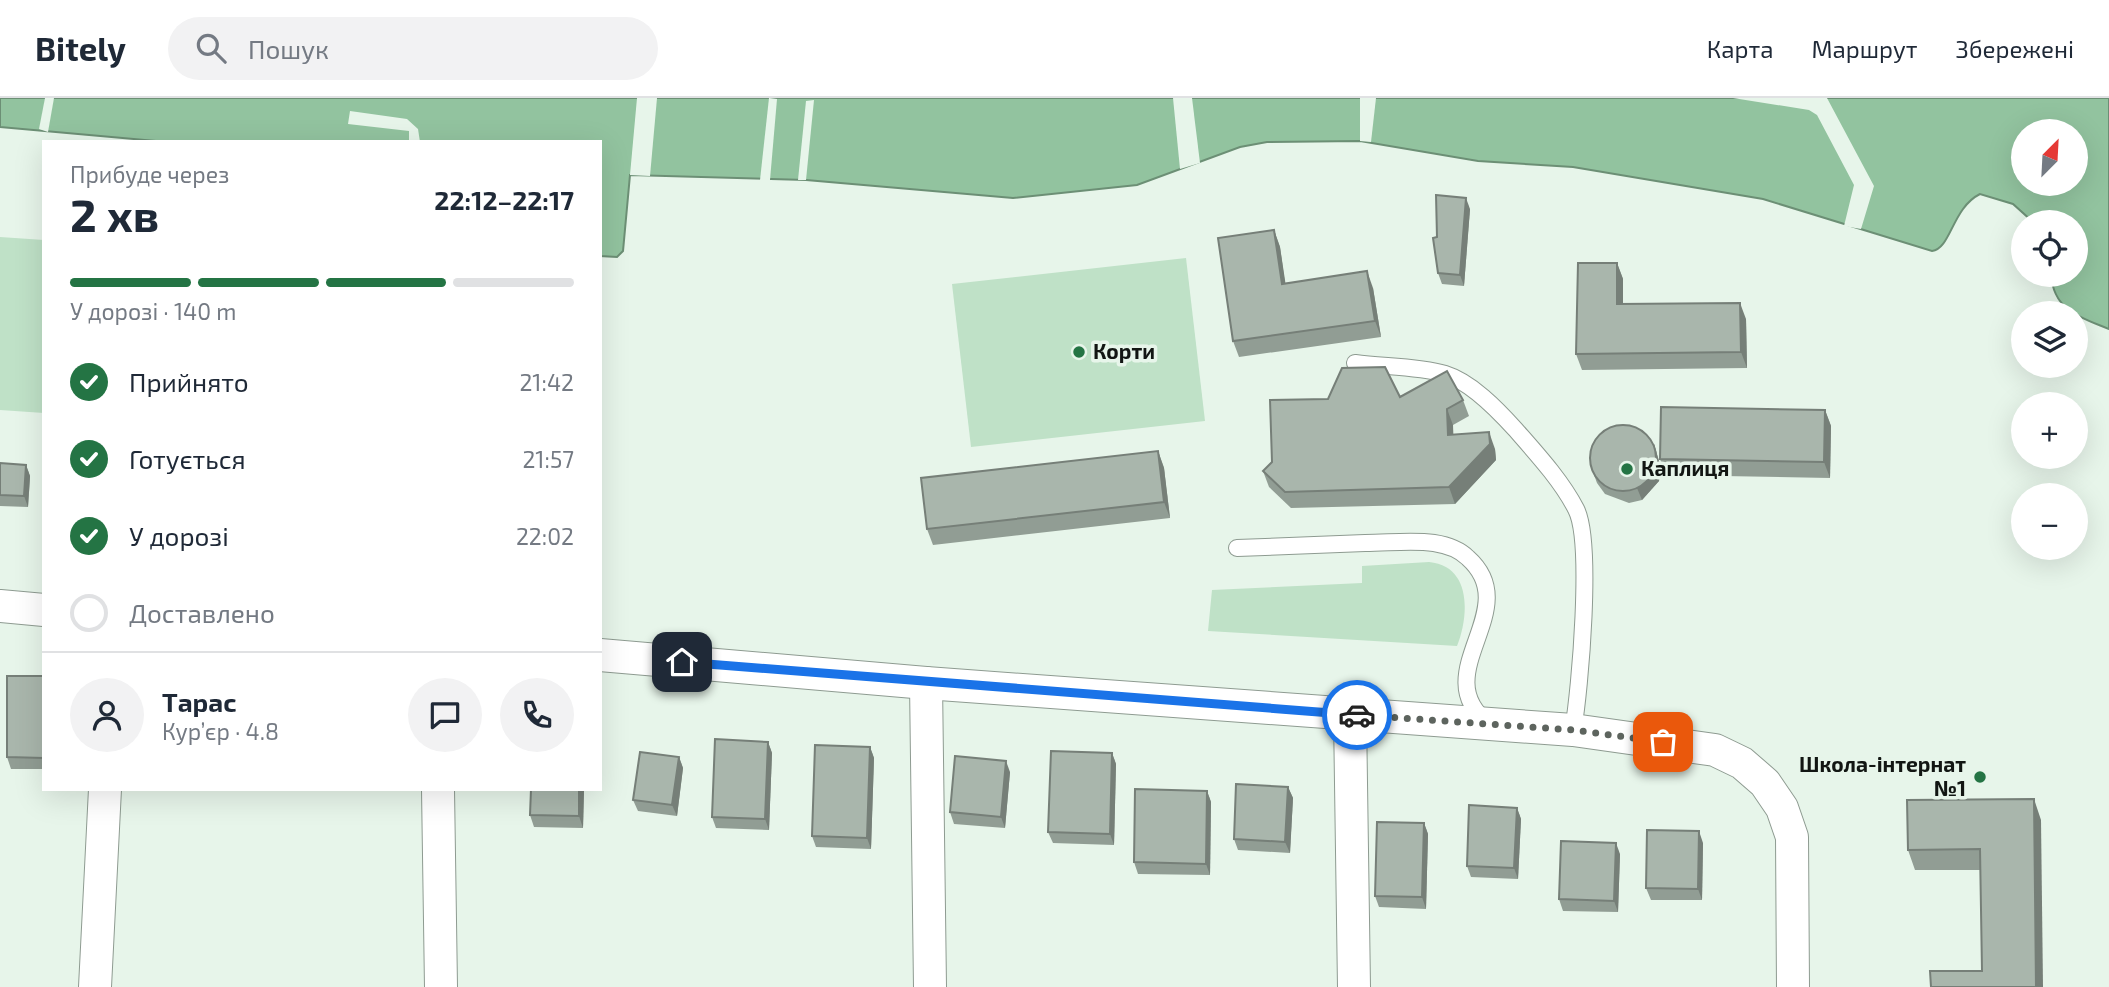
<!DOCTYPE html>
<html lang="uk">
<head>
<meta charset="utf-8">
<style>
	body { margin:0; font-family:"Exo 2",sans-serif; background:#f2f2f3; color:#1f2937; height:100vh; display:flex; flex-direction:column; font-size:26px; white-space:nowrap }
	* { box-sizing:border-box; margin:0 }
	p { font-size:23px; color:#747a83 }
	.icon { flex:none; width:38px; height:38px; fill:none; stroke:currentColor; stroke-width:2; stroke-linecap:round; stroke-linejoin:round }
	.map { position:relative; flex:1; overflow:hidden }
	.sheet { position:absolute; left:42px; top:42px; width:560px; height:651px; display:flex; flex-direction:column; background:#fff; border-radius:0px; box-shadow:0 7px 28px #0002 }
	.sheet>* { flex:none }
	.needle { width:46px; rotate:24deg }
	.tools { position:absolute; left:2011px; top:21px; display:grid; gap:14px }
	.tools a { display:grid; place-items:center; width:77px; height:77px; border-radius:50%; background:#fff; box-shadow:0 7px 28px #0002; font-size:35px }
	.pin { position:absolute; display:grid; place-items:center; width:60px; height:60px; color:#fff; margin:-30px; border-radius:14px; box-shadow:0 4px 10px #0006 }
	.courier { position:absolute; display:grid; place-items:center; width:70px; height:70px; margin:-35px; border:5px solid #1a73e8; border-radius:50%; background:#fff; color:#222; box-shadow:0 2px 9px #0007 }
	.headline em { font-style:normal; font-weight:700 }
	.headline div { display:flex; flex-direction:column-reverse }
	.headline { display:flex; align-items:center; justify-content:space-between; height:119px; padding:0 28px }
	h1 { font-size:46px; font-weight:700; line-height:52px }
	.bar { display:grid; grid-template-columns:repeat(4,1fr); gap:10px 7px; align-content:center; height:84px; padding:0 28px }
	.bar i { height:9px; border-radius:5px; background:#e0e1e3 }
	.bar .on { background:#247444 }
	.bar p { grid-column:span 4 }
	.line { display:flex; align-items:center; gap:18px; padding:0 28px; border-top:2px solid #e0e1e3 }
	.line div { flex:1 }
	.round { display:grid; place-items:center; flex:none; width:74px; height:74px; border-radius:37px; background:#f2f2f3 }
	ol { padding:0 28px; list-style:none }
	li { display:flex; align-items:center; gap:21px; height:77px }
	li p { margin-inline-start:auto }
	li .icon { padding:7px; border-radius:50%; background:#247444; color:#fff; stroke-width:4 }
	li:last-child { color:#747a83 }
	li i { width:38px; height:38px; border:4px solid #e0e1e3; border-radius:50% }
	header { display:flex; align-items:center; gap:42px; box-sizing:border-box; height:98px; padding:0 35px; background:#fff; border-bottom:2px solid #e0e1e3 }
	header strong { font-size:33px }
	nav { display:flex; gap:38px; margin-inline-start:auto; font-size:24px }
	.search { width:490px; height:63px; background:#f2f2f3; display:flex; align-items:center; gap:18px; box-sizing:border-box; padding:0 24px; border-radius:38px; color:#747a83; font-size:26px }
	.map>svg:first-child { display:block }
	.grass { fill:#bfe1c7 }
	.water { fill:#92c39f; stroke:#6c8f75; stroke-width:2; fill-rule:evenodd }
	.pier { fill:#e7f5ea }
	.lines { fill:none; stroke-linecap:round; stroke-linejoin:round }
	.lane-casing { stroke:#8e9b91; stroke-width:18 }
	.street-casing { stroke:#8e9b91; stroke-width:34 }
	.lane { stroke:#fff; stroke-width:16 }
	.street { stroke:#fff; stroke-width:32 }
	.wall { fill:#919d94 }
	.shaded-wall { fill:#767f78 }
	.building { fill:#a9b6ac; stroke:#767f78; stroke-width:2 }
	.done { stroke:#5d645e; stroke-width:7; stroke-dasharray:0 12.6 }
	.route { stroke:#1a73e8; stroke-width:9 }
	.poi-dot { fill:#247444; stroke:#e7f5ea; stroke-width:2.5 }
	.labels { text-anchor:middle; stroke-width:7; stroke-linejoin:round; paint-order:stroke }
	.poi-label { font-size:21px; font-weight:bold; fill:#121613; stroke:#e7f5ea; text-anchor:start }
</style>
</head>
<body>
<header>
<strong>Bitely</strong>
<div class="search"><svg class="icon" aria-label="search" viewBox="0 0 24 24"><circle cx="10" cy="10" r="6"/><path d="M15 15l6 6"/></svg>Пошук</div>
<nav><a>Карта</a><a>Маршрут</a><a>Збережені</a></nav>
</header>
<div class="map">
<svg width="2109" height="889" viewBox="0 0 2109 889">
	<rect width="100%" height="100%" fill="#e7f5ea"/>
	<g class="grass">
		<path d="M0,139L44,142V315L0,312Z"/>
		<path d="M1186,160L1205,323L971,349L952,186Z"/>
		<path d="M1429,464C1472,468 1469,518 1457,548L1208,533L1212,492L1362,485V468Z"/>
	</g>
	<path class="water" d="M0,0H2109V231C2080,219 2054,213 2051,177H2076V124H2033L2013,106L1980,96C1952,110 1951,151 1932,153L1763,101L1573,69L1478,63L1360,43L1267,44L1240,49L1137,87L1013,100L806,82L630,77L623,153L617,159L600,158V44H167L0,29ZM2023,33H2076V86H2023Z"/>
	<g class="pier">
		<path d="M45,0H54L48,34L39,31Z"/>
		<path d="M637,0H657L650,78L630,77Z"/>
		<path d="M769,0L777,1L770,82H760Z"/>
		<path d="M1173,0H1192L1200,65L1180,71Z"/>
		<path d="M1360,0H1376L1371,44L1360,43Z"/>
		<path d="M1733,0H1827L1874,88L1861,131L1844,128L1854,87L1817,17L1809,12Z"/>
		<path d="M814,2L806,82H798L806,3Z"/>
		<path d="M350,13L407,21L418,31L420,44H409V33L348,26Z"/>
	</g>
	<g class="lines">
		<g class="lane-casing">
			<g id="lane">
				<path d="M1355,265C1383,269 1417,268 1445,276C1471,284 1497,311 1515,331C1536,355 1561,382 1576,411C1593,443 1580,592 1573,632"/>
				<path d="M1237,450C1279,448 1322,447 1365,445C1388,445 1412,442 1434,445C1447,447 1459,451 1468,460C1526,512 1425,575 1488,625"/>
			</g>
		</g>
		<g class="street-casing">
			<g id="street">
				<path d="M0,508L44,512"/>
				<path d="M600,557L926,585L1573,632L1715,652L1742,665L1765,685L1782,710L1792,739L1793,889"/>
				<path d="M926,585L930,889"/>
				<path d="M1350,617L1354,889"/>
				<path d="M438,691L441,889"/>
				<path d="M95,889L105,691"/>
			</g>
		</g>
		<use href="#lane" class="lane"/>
		<use href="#street" class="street"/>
	</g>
	<g class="wall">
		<path d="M1470,111L1464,188L1442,186L1438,175L1437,139Z"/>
		<path d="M1274,132L1280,149L1285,185L1373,190L1381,239L1239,259L1233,243Z"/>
		<path d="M1617,165L1623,181V206L1746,221L1747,270L1582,272L1576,256Z"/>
		<path d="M1400,299L1463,302L1469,318L1453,327V337L1495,351L1496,362L1455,406L1291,410L1269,389L1263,373Z"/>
		<path d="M1825,312L1831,328L1830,380L1666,377L1660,361Z"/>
		<path d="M1654,346L1661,370L1659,383L1642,402L1629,405L1605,396L1597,385L1593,374Z"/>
		<path d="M1158,353L1164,370L1170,420L933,447L927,431Z"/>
		<path d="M0,365L26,367L30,378L28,409L0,408Z"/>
		<path d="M44,578V671H11L7,659Z"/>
		<path d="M768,644L772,655L769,732L716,730L712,719Z"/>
		<path d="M870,649L874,660L871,751L816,749L812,738Z"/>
		<path d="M1112,655L1116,666L1114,747L1053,745L1048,734Z"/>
		<path d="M679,659L683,670L677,718L638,713L633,702Z"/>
		<path d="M1010,674L1005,730L954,726L950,714Z"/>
		<path d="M1288,689L1293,700L1290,755L1238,752L1234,741Z"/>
		<path d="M531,691H584L583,730L534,729L530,717Z"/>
		<path d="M1207,693L1211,704L1210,777L1138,776L1134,764Z"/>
		<path d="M1517,710L1521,721L1518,781L1471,779L1467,768Z"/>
		<path d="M2041,722L1982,873L1981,772H1915L1908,752Z"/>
		<path d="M1424,725L1428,736L1426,811L1379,809L1375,798Z"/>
		<path d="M1703,745L1702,802H1651L1646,790Z"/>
		<path d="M1620,756L1618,814L1563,813L1559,801Z"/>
	</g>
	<g class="shaded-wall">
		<path d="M1466,100L1470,111L1464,188L1460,177Z"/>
		<path d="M1274,132L1280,149L1288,202L1282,186Z"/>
		<path d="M1617,165L1623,181V223L1617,206Z"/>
		<path d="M1367,173L1373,190L1381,239L1375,223Z"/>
		<path d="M1740,205L1746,221L1747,270L1741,254Z"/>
		<path d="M1447,311L1453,327L1454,354L1448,337Z"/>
		<path d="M1825,312L1831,328L1830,380L1824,364Z"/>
		<path d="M1489,334L1495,351L1496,362L1455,406L1449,389Z"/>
		<path d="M1654,346L1661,370L1659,383L1642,402L1637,390Z"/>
		<path d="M1158,353L1164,370L1170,420L1164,404Z"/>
		<path d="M26,367L30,378L28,409L24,398Z"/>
		<path d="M768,644L772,655L769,732L765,721Z"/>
		<path d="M870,649L874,660L871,751L867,740Z"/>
		<path d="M1112,655L1116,666L1114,747L1110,736Z"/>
		<path d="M679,659L683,670L677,718L672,707Z"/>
		<path d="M1006,663L1010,674L1005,730L1001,719Z"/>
		<path d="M1288,689L1293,700L1290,755L1285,744Z"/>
		<path d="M579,691H584L583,730L579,718Z"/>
		<path d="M1207,693L1211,704L1210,777L1206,766Z"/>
		<path d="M2034,701L2041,722L2043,889H2036Z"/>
		<path d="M1517,710L1521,721L1518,781L1514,770Z"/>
		<path d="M1424,725L1428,736L1426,811L1422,799Z"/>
		<path d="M1699,733L1703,745L1702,802L1698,791Z"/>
		<path d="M1616,745L1620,756L1618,814L1614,803Z"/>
	</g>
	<g class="building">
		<path d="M1436,97L1466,100L1460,177L1438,175L1433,140L1437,139Z"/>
		<path d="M1274,132L1282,186L1367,173L1375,223L1233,243L1218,140Z"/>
		<path d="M1578,165H1617V206L1740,205L1741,254L1576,256Z"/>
		<path d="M1385,269L1400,299L1447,273L1463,302L1447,311L1448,337L1489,334L1490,346L1449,389L1285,394L1263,373L1272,364L1270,302L1328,301L1342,270Z"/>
		<path d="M1661,309L1825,312L1824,364L1660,361Z"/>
		<circle cx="1623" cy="360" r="33"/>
		<path d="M1158,353L1164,404L927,431L921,380Z"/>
		<path d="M0,365L26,367L24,398L0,397Z"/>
		<path d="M7,578H44V660L7,659Z"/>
		<path d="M715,641L768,644L765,721L712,719Z"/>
		<path d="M815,647L870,649L867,740L812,738Z"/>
		<path d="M1051,653L1112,655L1110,736L1048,734Z"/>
		<path d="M640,654L679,659L672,707L633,702Z"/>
		<path d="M955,658L1006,663L1001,719L950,714Z"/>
		<path d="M1236,686L1288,689L1285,744L1234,741Z"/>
		<path d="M531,691H579V718L530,717Z"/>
		<path d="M1135,691L1207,693L1206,766L1134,764Z"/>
		<path d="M2034,701L2036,889H1931L1930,873H1982L1980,751L1908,752L1907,702Z"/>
		<path d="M1469,707L1517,710L1514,770L1467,768Z"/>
		<path d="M1377,724L1424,725L1422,799L1375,798Z"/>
		<path d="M1647,732L1699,733L1698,791L1646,790Z"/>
		<path d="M1561,743L1616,745L1614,803L1559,801Z"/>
	</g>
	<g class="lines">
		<path class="done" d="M1357,617L1573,632L1663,644"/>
		<path class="route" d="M682,564L1357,617"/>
	</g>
	<g class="poi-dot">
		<circle cx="1079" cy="254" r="7"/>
		<circle cx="1627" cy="371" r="7"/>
		<circle cx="1980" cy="679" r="7"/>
	</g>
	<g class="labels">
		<g class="poi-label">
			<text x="1093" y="261">Корти</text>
			<text x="1641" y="378">Каплиця</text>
			<text x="1966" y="674" text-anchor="end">Школа-інтернат<tspan x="1966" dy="24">№1</tspan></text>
		</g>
	</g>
</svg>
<div class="tools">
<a><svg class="needle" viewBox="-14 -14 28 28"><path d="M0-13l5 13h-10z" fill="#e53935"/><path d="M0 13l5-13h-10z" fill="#747a83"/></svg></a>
<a><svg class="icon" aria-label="locate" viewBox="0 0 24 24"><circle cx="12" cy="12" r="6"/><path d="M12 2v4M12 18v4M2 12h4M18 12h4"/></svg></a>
<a><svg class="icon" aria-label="layers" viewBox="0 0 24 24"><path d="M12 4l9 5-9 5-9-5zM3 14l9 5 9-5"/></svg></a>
<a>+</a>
<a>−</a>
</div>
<div class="pin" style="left:1663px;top:644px;background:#ea580c"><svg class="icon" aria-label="bag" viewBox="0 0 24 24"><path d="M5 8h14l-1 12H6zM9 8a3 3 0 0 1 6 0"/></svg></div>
<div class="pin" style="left:682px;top:564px;background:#1f2937"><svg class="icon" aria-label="home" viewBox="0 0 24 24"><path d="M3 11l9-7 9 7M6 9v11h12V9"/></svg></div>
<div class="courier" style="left:1357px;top:617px"><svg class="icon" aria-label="car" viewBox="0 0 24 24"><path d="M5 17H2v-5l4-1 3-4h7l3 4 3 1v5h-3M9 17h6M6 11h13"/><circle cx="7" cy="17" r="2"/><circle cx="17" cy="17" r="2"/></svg></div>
<section class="sheet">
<div class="headline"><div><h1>2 хв</h1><p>Прибуде через</p></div><em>22:12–22:17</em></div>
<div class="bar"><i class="on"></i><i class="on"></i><i class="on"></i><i></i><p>У дорозі · 140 m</p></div>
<ol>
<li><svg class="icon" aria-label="check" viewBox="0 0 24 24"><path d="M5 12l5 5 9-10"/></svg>Прийнято<p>21:42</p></li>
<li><svg class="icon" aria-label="check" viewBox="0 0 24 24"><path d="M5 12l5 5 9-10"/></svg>Готується<p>21:57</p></li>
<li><svg class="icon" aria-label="check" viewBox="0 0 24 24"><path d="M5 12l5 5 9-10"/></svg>У дорозі<p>22:02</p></li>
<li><i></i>Доставлено</li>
</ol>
<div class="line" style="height:126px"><a class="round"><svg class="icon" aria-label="person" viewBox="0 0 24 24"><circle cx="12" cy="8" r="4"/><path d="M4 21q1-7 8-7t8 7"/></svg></a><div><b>Тарас</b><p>Кур’єр · 4.8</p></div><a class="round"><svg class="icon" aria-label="chat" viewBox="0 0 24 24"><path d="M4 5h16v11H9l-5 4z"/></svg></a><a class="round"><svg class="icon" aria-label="phone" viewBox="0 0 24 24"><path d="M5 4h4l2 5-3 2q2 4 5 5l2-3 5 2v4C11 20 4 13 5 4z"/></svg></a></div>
</section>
</div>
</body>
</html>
